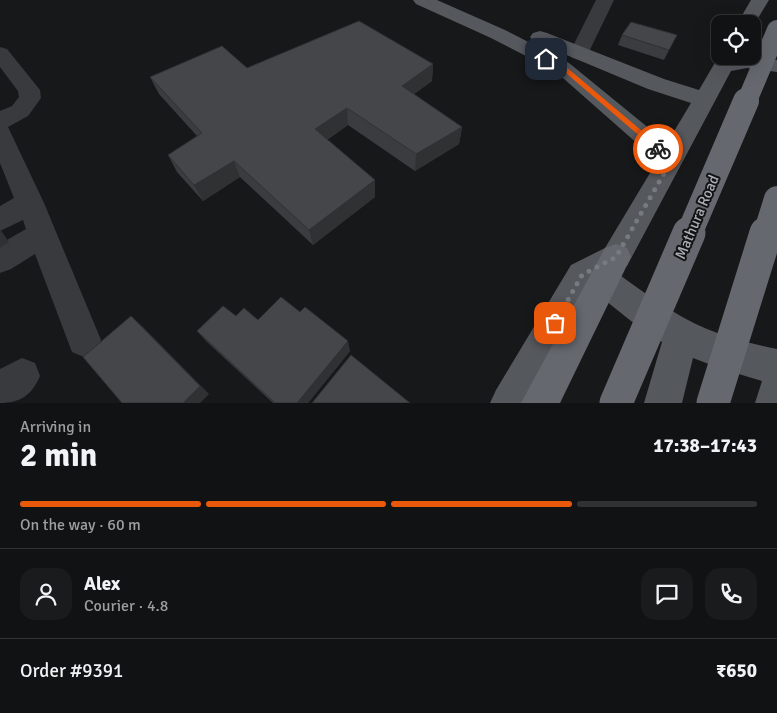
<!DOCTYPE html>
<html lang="en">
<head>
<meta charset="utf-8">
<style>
	body { margin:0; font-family:Signika,sans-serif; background:#1a1b1c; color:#f1f3f6; height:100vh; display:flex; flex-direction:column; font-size:19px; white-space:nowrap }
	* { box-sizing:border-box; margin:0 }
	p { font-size:16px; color:#9c9ea0 }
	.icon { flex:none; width:28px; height:28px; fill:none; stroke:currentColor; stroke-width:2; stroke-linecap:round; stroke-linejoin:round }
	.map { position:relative; height:403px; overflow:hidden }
	.details { display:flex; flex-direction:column; background:#111213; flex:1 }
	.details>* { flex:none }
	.controls { position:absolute; left:711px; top:15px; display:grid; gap:10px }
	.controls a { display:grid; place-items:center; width:50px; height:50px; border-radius:10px; background:#111213; box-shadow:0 5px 20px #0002,0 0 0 1px #303233; font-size:25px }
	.pin { position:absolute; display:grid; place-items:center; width:42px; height:42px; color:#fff; margin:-21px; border-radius:10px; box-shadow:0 2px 8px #0006 }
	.courier { position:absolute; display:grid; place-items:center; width:50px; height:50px; margin:-25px; border:4px solid #ea580c; border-radius:50%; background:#fff; color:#222; box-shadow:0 1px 6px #0007 }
	.summary em { font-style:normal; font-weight:700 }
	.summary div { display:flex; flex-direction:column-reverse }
	.summary { display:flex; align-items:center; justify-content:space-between; height:85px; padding:0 20px }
	h1 { font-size:32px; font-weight:700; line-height:38px }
	.bar { display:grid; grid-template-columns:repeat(4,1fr); gap:8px 5px; align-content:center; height:60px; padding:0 20px }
	.bar i { height:6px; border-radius:4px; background:#303233 }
	.bar .selected { background:#ea580c }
	.bar p { grid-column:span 4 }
	.line { display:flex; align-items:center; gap:12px; padding:0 20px; border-top:1px solid #303233 }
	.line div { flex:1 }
	.round { display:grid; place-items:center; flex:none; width:52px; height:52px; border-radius:15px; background:#1a1b1c }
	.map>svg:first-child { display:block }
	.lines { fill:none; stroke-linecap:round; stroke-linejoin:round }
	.minor { fill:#393a3e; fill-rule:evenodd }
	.major { fill:#55585d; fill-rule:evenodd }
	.highway { fill:#65696f; fill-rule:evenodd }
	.highway-bridge-far2 { stroke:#65696f; stroke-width:20 }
	.highway-bridge-far1 { stroke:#65696f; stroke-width:26 }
	.highway-bridge { stroke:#65696f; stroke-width:33 }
	.wall { fill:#3b3c3f }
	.shaded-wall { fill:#303133 }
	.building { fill:#454649; stroke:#303133 }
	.route { fill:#ea580c }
	.done { stroke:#777b80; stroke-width:5; stroke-dasharray:0 9 }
	.labels { text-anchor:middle; stroke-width:4; stroke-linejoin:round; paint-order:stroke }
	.street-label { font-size:15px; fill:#abb0b8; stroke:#121314 }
</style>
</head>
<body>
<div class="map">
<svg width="777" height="403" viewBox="0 0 777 403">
	<rect width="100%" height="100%" fill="#171819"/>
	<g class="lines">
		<g class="minor">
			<path d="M596,0H614L586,58L579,60L572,58L569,54Z"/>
			<path d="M0,47L7,49L40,90L41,98L28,116L8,127L44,203L101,340L96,352L84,357L72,352L35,254L11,269L0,273V244L26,229L23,220L0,231V206L14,198L0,163V111L12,106L19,97L18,91L0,67Z"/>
			<path d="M22,358L35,363L40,376C32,395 20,403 0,403V369Z"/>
		</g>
		<g class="major">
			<path d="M413,0H437L505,30L569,63L667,143L691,103L648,89L533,41L530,37L533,33L540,31L547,33L664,79L699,90L720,54V56H750L777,60V72L747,68L731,71L627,266L616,272C644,293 674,315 707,329C729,338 753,344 777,349V403H755L762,381L722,369L693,358L682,403H644L662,342L631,321L591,289L529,403H490L496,390L571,265L605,248L656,163L648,153L555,71L491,38L416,4Z"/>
			<path d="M751,0H769L752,28V24H737Z"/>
		</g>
		<path class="highway" d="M616,244L627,248L631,257L560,403H521L605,248Z"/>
		<path class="highway-bridge-far2" d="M746,103L777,30"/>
		<g class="highway-bridge-far1">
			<path d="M689,234L746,101"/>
			<path d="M766,234L777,199"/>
		</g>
		<g class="highway-bridge">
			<path d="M616,403L689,233"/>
			<path d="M713,403L766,233"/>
		</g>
	</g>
	<g class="wall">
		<path d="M622,35L669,50L664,60L618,45Z"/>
		<path d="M433,64L432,81L414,94L462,127L459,144L415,171L348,125L327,140L375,180V197L313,245L240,177L203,201L177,172L168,155L197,136L159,94L150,77L247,68Z"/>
		<path d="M300,312L350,351L308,403H273L206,341L197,331L236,316L258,320Z"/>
	</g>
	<g class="shaded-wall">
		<path d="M433,64L432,81L402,103V86Z"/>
		<path d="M347,108L348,125L318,146L315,129Z"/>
		<path d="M462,127L459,144L415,171L416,154Z"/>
		<path d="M234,161L240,177L203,201L194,185Z"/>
		<path d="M375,180V197L313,245L309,230Z"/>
		<path d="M0,229L9,242L0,248Z"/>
		<path d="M131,316L143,327L209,394L200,403H183Z"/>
		<path d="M348,341L350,351L308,403H297Z"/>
	</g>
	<g class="building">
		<path d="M359,21L433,64L402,86L462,127L416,154L347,108L315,129L375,180L309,230L234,161L194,185L168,155L202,133L150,77L222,46L247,68Z"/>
		<path d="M631,22L677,35L669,50L622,35Z"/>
		<path d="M281,297L300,312L305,307L348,341L297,403H275L197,331L223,306L236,316L244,308L258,320Z"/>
		<path d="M131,316L200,386L183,403H122L83,357Z"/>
		<path d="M351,355L410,403H312Z"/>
	</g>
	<path class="route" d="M544,57H549L565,66L661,147V150H656L560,68L544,60Z"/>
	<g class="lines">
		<path class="done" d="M555,323L582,275L616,257L670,163L658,149"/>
	</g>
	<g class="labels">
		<g class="street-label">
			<text transform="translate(697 217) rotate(-67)" y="5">Mathura Road</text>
		</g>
	</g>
</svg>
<div class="controls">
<a><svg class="icon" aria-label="locate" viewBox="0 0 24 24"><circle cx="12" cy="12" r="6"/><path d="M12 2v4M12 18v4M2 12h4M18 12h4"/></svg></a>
</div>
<div class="pin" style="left:555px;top:323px;background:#ea580c"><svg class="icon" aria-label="bag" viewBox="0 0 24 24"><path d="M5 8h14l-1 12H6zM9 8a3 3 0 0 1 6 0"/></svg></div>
<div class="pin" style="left:546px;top:59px;background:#1f2937"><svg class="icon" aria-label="home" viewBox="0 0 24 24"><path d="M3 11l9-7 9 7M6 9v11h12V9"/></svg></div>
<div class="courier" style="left:658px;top:149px"><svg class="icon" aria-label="bike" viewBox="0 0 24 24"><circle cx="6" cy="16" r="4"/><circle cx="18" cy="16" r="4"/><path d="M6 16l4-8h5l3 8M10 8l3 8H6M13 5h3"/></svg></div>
</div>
<section class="details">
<div class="summary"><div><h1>2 min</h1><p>Arriving in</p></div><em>17:38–17:43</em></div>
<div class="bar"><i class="selected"></i><i class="selected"></i><i class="selected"></i><i></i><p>On the way · 60 m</p></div>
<div class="line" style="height:90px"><a class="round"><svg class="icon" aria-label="person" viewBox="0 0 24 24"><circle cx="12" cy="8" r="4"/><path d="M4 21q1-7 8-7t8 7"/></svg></a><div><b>Alex</b><p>Courier · 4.8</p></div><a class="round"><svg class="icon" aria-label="chat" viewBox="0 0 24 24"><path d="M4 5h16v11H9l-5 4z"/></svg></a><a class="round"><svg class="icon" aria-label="phone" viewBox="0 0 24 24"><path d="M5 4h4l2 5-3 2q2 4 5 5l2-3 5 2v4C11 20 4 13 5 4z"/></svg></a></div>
<div class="line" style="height:65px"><div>Order #9391</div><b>₹650</b></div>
</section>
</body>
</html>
